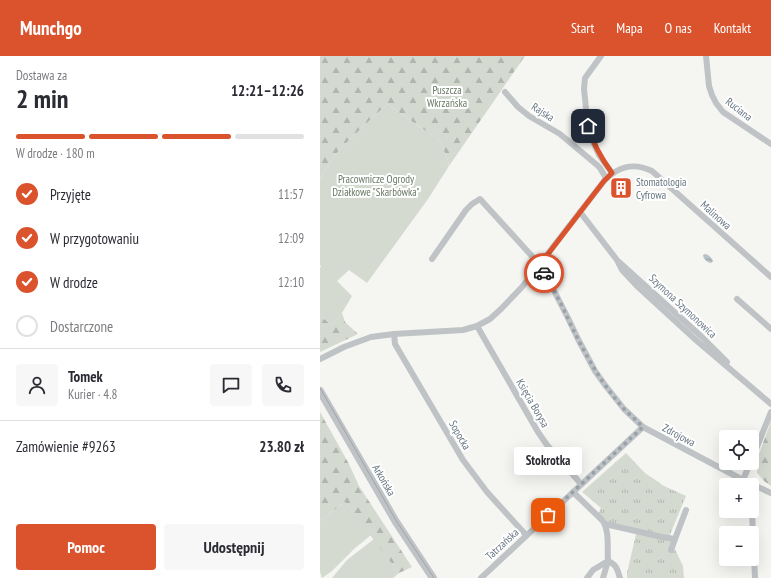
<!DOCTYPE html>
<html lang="pl">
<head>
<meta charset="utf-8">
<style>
	body { margin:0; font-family:"PT Sans Narrow",sans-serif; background:#f7f7f7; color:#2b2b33; height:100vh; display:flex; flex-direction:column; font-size:15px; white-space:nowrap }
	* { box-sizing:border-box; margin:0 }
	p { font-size:13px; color:#7c7c81 }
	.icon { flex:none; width:22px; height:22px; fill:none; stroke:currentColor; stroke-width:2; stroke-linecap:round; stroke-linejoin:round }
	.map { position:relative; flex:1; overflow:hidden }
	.sheet { display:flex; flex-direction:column; background:#fff; width:320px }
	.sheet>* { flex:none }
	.controls { position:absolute; left:399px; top:374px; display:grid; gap:8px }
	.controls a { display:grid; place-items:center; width:40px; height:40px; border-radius:4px; background:#fff; box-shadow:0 4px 16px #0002; font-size:20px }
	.pin { position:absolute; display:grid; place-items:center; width:34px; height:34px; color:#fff; margin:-17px; border-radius:8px; box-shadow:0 2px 6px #0006 }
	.courier { position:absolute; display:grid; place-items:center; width:40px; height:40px; margin:-20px; border:3px solid #da532d; border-radius:50%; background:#fff; color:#222; box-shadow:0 1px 5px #0007 }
	.bubble { position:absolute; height:28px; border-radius:4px; background:#fff; box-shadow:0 4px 16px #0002; font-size:13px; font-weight:700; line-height:28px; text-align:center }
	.summary em { font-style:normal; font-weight:700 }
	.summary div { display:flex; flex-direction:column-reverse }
	.summary { display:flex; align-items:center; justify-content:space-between; height:68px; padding:0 16px }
	h1 { font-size:26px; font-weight:700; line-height:30px }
	.bar { display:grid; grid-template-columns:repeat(4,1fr); gap:6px 4px; align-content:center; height:48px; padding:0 16px }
	.bar i { height:5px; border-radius:3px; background:#e1e1e2 }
	.bar .current { background:#da532d }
	.bar p { grid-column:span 4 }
	.line { display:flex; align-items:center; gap:10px; padding:0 16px; border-top:1px solid #e1e1e2 }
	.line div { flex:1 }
	.round { display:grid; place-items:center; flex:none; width:42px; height:42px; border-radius:4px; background:#f7f7f7 }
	ol { padding:0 16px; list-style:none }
	li { display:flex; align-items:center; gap:12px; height:44px }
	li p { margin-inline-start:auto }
	li .icon { padding:4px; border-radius:50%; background:#da532d; color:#fff; stroke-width:4 }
	li:last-child { color:#7c7c81 }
	li i { width:22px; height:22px; border:2px solid #e1e1e2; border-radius:50% }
	.primary-button { display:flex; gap:8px; margin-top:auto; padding:8px 16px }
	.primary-button a { flex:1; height:46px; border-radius:4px; background:#da532d; color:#fff; font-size:16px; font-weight:700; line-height:46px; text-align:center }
	.primary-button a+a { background:#f7f7f7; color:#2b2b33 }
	header { display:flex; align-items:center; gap:24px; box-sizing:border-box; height:56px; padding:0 20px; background:#da532d; color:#fff }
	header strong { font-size:19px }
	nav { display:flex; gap:22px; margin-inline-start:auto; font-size:14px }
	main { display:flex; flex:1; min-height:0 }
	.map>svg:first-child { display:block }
	.green { fill:#d5dad1 }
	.forest { fill:url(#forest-firs) }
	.park { fill:url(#park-tufts) }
	.water { fill:url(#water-waves) }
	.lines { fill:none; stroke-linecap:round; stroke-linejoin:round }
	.minor { stroke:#bfc3c6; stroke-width:6 }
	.tertiary { stroke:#bfc3c6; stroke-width:8 }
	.tram { stroke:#9ea5aa; stroke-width:1 }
	.done { stroke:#98a2a9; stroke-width:4; stroke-dasharray:0 7.2 }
	.route { stroke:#da532d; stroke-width:5 }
	.labels { text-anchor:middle; stroke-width:4; stroke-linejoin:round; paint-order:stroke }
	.park-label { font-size:11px; fill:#697964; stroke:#fff }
	.street-label { font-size:11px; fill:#667681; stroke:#fff }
	.poi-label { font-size:11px; fill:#667681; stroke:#fff; text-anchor:start }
</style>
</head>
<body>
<header>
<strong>Munchgo</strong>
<nav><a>Start</a><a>Mapa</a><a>O nas</a><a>Kontakt</a></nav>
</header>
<main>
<section class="sheet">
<div class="summary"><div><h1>2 min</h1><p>Dostawa za</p></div><em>12:21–12:26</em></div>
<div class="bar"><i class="current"></i><i class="current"></i><i class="current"></i><i></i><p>W drodze · 180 m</p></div>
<ol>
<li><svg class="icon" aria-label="check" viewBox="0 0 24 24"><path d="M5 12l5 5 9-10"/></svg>Przyjęte<p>11:57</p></li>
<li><svg class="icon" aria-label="check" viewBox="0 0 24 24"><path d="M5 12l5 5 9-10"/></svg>W przygotowaniu<p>12:09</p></li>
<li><svg class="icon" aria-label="check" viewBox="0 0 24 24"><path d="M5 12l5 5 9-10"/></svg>W drodze<p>12:10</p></li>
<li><i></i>Dostarczone</li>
</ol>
<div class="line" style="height:72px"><a class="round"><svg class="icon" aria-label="person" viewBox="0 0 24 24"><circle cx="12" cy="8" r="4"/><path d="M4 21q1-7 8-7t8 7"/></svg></a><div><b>Tomek</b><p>Kurier · 4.8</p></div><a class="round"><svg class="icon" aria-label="chat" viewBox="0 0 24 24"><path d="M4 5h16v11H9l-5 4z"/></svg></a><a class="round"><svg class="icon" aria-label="phone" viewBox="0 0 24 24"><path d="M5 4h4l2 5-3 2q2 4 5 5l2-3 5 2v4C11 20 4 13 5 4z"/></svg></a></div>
<div class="line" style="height:52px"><div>Zamówienie #9263</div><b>23.80 zł</b></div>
<div class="primary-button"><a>Pomoc</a><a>Udostępnij</a></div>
</section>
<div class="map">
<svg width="451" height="522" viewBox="0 0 451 522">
	<defs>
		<pattern id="forest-firs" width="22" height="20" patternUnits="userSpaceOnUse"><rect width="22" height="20" fill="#d5dad1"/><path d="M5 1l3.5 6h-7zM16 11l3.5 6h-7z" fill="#b1b5af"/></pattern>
		<pattern id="park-tufts" width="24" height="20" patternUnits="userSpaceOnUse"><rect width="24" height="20" fill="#d5dad1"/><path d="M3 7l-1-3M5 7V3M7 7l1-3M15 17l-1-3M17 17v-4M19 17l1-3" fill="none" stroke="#b1b5af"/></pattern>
		<pattern id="water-waves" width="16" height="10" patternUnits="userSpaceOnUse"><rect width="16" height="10" fill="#b7c2c7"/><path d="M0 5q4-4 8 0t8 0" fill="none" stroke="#99a2a7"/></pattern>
	</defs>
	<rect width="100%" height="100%" fill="#f5f5f2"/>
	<g class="green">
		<path d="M67,48L119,84L127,101L129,110L108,143L47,227L29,214L17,225L32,240L22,257L12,269L0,260V212L1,210L0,209V123L16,98L30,83Z"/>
		<path d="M25,446L51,479L34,493L12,515L2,522L0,516V465Z"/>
		<path d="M54,483L79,517L73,522H12L27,504Z"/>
	</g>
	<g class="forest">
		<path d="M0,0H205L129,110L127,101L119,84L67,48L30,83L16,98L0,123Z"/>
		<path d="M22,257L25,266L38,278L0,296V260L12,269Z"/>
		<path d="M0,356L29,408L39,430L92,511L79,517L25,446L0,465Z"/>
		<path d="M451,365V430L444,425L437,417L438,401Z"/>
	</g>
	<path class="park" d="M306,397L325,417L344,430L366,440L349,481L363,510L364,522H307V517L317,474L286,466L278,458L281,452L262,436Z"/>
	<path class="water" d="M385,198C388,198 392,202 393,205L391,207C388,207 383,203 383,199Z"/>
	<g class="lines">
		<g class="minor">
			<path d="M281,0L265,22L264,33L267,62L271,81L279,99L292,117"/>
			<path d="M386,0L389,30L392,39L396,47L403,56L451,88"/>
			<path d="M185,36L198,51L209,60L240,78L277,109L280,112L286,122"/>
			<path d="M260,156L297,204L302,214L317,230L377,285L451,348"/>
			<path d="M112,203L146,154L152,148L160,143L220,209"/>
			<path d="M299,206L382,281L407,306"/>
			<path d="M218,211L227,221L248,262L258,283L275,315L285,329L304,353L323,371L423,424L451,437"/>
			<path d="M417,243L451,273"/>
			<path d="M157,270L218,376L227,389L261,428"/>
			<path d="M74,278L75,288L143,404L167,436L206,479"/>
			<path d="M0,303L24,291L51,281L74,278L143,274L157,270L170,263L181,253L202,231L284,125C298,110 313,106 332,115L451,221"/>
			<path d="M432,403L451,356"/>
			<path d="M423,424L430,407"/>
			<path d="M253,436L282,464C290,474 287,493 288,505L273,514L267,522"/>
			<path d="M432,455L435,522"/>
			<path d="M285,468L342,481L355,483L366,454"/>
			<path d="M351,494L355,483"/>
			<path d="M161,522L323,371"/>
			<path d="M283,522L288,505C297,509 297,513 300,522"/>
		</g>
		<path class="tertiary" d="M0,335L76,466L113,522"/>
		<path class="tram" d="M0,332L77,466L114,522"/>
	</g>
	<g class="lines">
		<path class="done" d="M224,217L227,221C234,235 242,249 248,263C264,296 278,323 303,352C309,358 316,364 323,371L228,459"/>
		<path class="route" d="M224,217L218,211L284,125L292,117C281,102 273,88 268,70"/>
	</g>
	<defs>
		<g id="building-square" transform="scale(1.15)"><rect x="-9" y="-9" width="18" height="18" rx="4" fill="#da532d" stroke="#fff"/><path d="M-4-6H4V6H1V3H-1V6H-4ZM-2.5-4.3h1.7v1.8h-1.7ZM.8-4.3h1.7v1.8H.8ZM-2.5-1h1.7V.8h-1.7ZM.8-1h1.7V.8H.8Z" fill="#fff"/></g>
	</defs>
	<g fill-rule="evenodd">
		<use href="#building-square" x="301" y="132"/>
	</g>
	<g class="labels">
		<g class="park-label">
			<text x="127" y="38">Puszcza<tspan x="127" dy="13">Wkrzańska</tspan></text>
			<text x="56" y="127">Pracownicze Ogrody<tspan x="56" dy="13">Działkowe "Skarbówka"</tspan></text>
		</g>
		<g class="street-label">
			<text transform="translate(419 53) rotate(38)" y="4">Ruciana</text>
			<text transform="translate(223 56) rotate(33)" y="4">Rajska</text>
			<text transform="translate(396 159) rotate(42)" y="4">Malinowa</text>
			<text transform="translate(363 250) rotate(43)" y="4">Szymona Szymonowica</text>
			<text transform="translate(213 347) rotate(60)" y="4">Księcia Borysa</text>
			<text transform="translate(140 379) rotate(60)" y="4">Sopocka</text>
			<text transform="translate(359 379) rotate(28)" y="4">Zdrojowa</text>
			<text transform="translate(64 424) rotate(60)" y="4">Arkońska</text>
			<text transform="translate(182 488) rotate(-43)" y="4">Tatrzańska</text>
		</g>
		<g class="poi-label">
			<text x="316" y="130">Stomatologia<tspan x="316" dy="13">Cyfrowa</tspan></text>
		</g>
	</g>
</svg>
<div class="controls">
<a><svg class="icon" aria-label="locate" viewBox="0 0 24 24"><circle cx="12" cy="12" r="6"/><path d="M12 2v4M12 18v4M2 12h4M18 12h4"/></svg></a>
<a>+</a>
<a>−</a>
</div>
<div class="pin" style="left:228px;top:459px;background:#ea580c"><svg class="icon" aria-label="bag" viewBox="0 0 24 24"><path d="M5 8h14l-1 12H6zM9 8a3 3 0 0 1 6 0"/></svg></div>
<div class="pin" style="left:268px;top:70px;background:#1f2937"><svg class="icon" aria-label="home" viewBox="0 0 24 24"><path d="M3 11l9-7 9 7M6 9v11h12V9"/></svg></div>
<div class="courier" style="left:224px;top:217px"><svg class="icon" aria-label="car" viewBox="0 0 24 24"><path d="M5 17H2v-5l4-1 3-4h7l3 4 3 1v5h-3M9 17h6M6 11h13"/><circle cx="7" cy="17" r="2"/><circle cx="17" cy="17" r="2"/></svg></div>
<div class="bubble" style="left:194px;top:391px;width:68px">Stokrotka</div>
</div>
</main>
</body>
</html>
